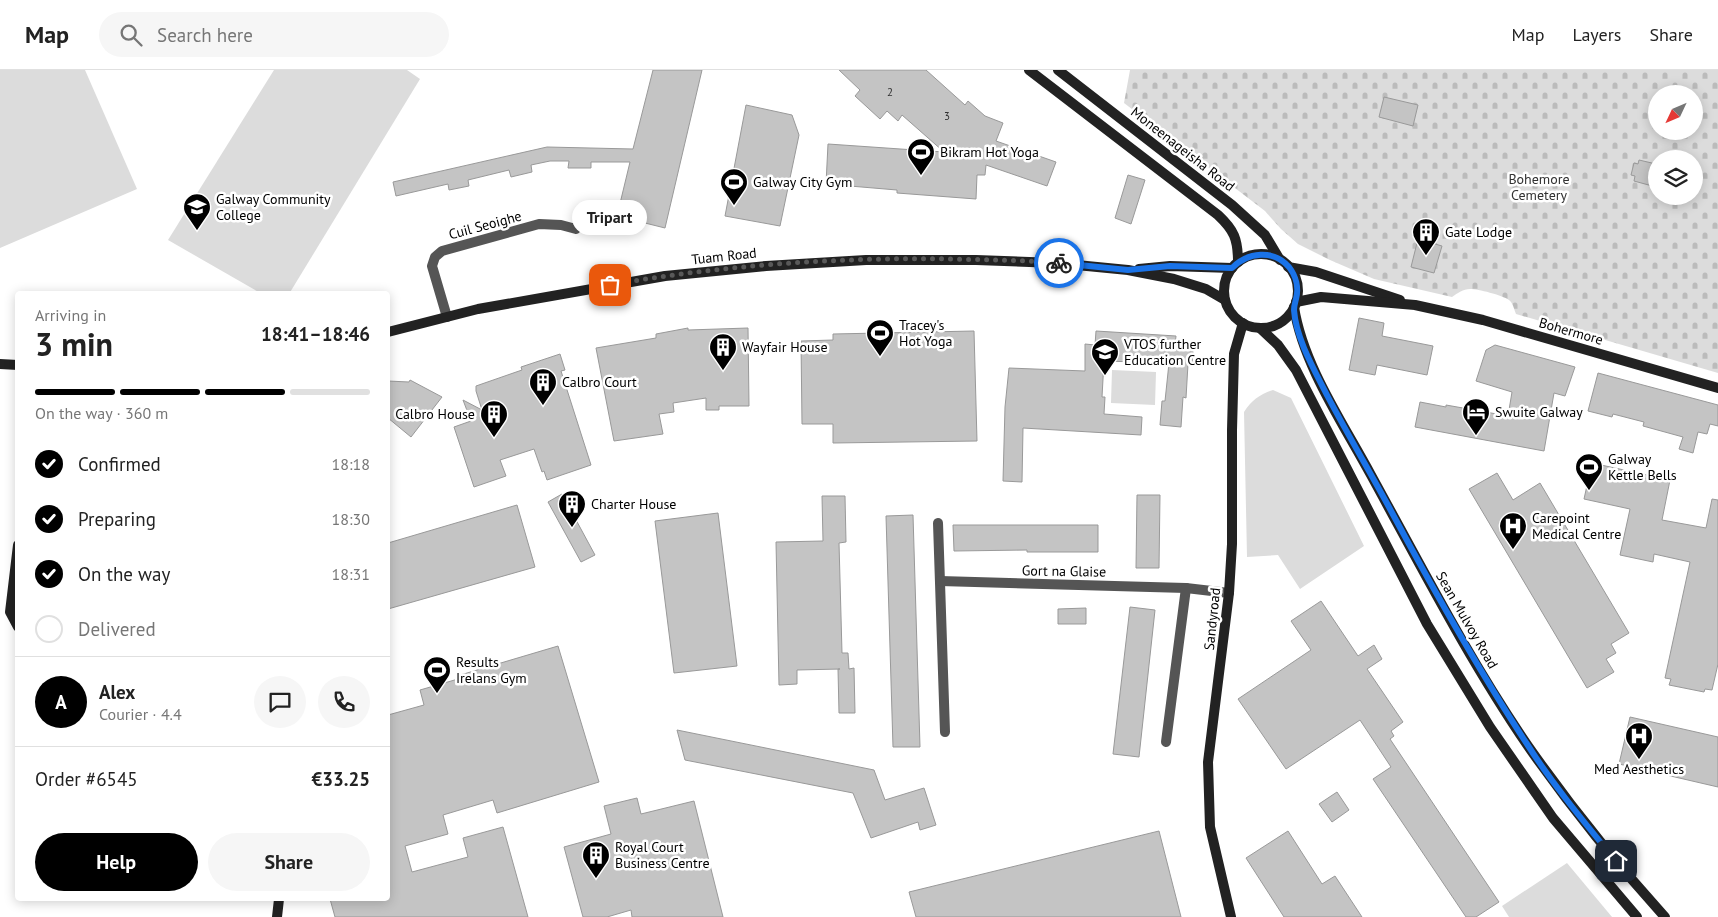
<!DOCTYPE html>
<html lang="en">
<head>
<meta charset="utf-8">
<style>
	body { margin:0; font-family:"PT Sans",sans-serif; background:#f6f6f6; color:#222; height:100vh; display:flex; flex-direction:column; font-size:19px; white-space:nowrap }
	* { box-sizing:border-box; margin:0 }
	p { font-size:16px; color:#767676 }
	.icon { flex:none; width:28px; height:28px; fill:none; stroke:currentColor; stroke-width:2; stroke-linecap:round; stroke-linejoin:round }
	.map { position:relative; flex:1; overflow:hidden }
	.sheet { position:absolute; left:15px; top:221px; width:375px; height:610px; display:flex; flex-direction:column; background:#fff; border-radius:5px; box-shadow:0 2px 12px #0003 }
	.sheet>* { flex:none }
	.needle { width:32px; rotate:226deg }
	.buttons { position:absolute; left:1648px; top:15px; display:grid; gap:10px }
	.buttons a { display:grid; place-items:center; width:55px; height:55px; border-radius:50%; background:#fff; box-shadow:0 2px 12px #0003; font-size:25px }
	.pin { position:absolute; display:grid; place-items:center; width:42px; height:42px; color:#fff; margin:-21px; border-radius:10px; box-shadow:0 2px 8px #0006 }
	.courier { position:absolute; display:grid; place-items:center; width:50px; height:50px; margin:-25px; border:4px solid #1a73e8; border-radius:50%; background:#fff; color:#222; box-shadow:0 1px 6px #0007 }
	.bubble { position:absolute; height:35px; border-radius:18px; background:#fff; box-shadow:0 2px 12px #0003; font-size:16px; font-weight:600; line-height:35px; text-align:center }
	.overview em { font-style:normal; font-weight:600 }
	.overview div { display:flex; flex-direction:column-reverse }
	.overview { display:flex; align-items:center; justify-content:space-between; height:85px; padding:0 20px }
	h1 { font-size:32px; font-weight:600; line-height:38px }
	.bar { display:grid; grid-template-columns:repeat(4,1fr); gap:8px 5px; align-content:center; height:60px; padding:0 20px }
	.bar i { height:6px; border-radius:4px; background:#e0e0e0 }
	.bar .on { background:#000 }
	.bar p { grid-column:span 4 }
	.line { display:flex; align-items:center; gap:12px; padding:0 20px; border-top:1px solid #e0e0e0 }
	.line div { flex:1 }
	.round { display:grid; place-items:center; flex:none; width:52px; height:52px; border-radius:26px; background:#f6f6f6 }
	ol { padding:0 20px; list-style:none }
	li { display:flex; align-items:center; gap:15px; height:55px }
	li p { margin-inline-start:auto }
	li .icon { padding:5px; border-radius:50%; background:#000; color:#fff; stroke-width:4 }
	li:last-child { color:#767676 }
	li i { width:28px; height:28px; border:2px solid #e0e0e0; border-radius:50% }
	.primary-button { display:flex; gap:10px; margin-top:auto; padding:10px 20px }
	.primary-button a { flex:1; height:58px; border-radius:30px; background:#000; color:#fff; font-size:20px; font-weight:600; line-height:58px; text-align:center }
	.primary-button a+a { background:#f6f6f6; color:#222 }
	header { display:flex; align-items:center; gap:30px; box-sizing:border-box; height:70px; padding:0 25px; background:#fff; border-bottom:1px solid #e0e0e0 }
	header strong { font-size:24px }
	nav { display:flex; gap:28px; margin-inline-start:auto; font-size:18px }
	.search { width:350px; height:45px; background:#f6f6f6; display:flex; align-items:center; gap:12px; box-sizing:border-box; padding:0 18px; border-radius:28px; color:#767676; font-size:19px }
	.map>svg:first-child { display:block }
	.grass { fill:#dcdcdc }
	.cemetery { fill:url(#cemetery-stones); fill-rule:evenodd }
	.building { fill:#c4c4c4; stroke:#999 }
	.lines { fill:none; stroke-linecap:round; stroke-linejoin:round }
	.street { stroke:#555; stroke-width:10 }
	.secondary { stroke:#222; stroke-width:10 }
	.done { stroke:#595959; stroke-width:5; stroke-dasharray:0 9 }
	.route { stroke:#1a73e8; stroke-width:6 }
	.labels { text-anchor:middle; stroke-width:5; stroke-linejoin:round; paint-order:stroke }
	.number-label { font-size:11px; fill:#313131 }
	.street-label { font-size:14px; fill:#000; stroke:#fff }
	.poi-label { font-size:14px; fill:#000; stroke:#fff; text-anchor:start }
	.park-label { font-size:14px; fill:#333; stroke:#fff }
</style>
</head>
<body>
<header>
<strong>Map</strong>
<div class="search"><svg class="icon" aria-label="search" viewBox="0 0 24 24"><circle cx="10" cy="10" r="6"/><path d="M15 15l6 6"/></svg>Search here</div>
<nav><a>Map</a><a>Layers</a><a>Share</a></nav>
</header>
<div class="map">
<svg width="1718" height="847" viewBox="0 0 1718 847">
	<defs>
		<pattern id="cemetery-stones" width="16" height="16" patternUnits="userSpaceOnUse" patternTransform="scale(1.25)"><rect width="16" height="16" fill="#dcdcdc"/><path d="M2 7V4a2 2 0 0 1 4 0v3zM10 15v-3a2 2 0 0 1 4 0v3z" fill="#bbb"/></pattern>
	</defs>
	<rect width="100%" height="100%" fill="#fff"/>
	<g class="grass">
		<path d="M0,0H85L137,119L0,178Z"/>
		<path d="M274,0H407L420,9L289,224H262L168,170Z"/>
		<path d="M1112,300L1156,302L1155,335L1111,333Z"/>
		<path d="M1273,320L1291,328L1364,476L1300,519L1278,485L1247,487L1244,342C1252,330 1259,325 1273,320Z"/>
		<path d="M1567,793L1612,847H1509L1502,836Z"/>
	</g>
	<path class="cemetery" d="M1130,0H1718V303L1516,244C1514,239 1513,233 1509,230C1502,225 1478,219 1470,219C1463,219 1458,223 1452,227L1374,209L1330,190L1298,174L1281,159L1265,141L1124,33ZM1656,24H1694V61H1656ZM1656,89H1694V126H1656Z"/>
	<g class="building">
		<path d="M653,0H702L665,158L617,146L630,92H591V98H568L569,91H550L531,95L532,102L511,107L509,100L468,110L469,116L449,120L448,114L396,126L393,112L547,77L633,79Z"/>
		<path d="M839,0H926L965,35L968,31L985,46L1003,53L996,71L1056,92L1047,116L986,95L985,105H977L976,129L897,123V120L826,114L828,74L944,82L902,45L898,51L887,41L880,49L855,26L860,20Z"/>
		<path d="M1384,27L1418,35L1413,56L1379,47Z"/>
		<path d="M746,35L792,45L799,65L780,156L725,146Z"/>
		<path d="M1639,90L1656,94V117L1634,111L1635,106L1631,105L1634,93L1638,94Z"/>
		<path d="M1128,105L1145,110L1131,154L1115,148Z"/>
		<path d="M1418,169L1442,176L1434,203L1411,197Z"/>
		<path d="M1359,248L1384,253L1382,266L1433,276L1427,305L1377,295L1375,305L1349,300Z"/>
		<path d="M688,258V260L748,258L749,336H719V340H706V328L673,333L674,342L659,344L663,364L614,371L596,278L656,268V264Z"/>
		<path d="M974,261L977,371L833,373V354H802L801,271L833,270V264Z"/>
		<path d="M1096,261L1176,266L1175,276L1184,277V280L1193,281L1192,294H1188L1186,328L1183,327L1181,357L1160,355L1162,331H1165L1169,293L1104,291L1102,327H1105L1104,344L1142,347L1141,365L1023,358L1022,412L1003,411L1005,337L1009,298L1085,301V274L1095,275Z"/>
		<path d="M1495,275L1575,297L1565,326L1554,323L1544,381L1415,357L1420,332L1446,337V335L1508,346L1512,322L1476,311L1486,280Z"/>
		<path d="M560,284L565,300L561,301L591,395L547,410L544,401L542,402L534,379L500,390L506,406L474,417L454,357L471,351L463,330L482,340L476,321V316L522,300L521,297Z"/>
		<path d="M1598,303L1718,335V356L1710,354L1707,364L1698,362L1693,383L1679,379L1683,367L1643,356L1644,352L1613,344L1612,347L1588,341Z"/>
		<path d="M410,310L442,327L411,367L388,348V311L409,312Z"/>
		<path d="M1592,393L1670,410L1662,450L1706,458L1712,429L1718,430V594L1712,620L1705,619L1704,622L1669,615L1671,609L1665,608L1690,492L1654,484L1653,492L1620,485L1630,439L1584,429Z"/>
		<path d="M1497,403L1513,430L1540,413L1629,563L1611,574L1616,583L1606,589L1614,602L1587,618L1469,419Z"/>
		<path d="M562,424L595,485L581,492L548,432Z"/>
		<path d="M1137,425H1160L1159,498H1136Z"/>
		<path d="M822,426H845L846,472L839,473L842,583H848L849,599L854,598L855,643H839L838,599H840L797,600V614L779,615L776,472L823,471Z"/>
		<path d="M517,435L535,497L388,539V473Z"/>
		<path d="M718,443L737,596L674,603L655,451Z"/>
		<path d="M913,445L920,677H893L886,446Z"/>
		<path d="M953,455H1098V482H1027V480L954,481Z"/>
		<path d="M1321,531L1358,586L1374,575L1382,589L1367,599L1403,652L1391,661L1394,666L1390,669L1499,832L1476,847H1466L1373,709L1391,697L1360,650L1286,699L1238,629L1311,580L1291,551Z"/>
		<path d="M1130,537L1155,540L1139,687L1113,684Z"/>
		<path d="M1086,538V554H1058V539Z"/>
		<path d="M558,576L599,712L497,743L493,730L443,745L448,764L405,776L412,802L468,787L463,768L503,757L528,847H335L330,829H388V645L424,635L420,620L458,609L457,606Z"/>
		<path d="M1630,647L1718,667V717L1619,694Z"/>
		<path d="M677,660L874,700L885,730L924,718L936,755L920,760L918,752L871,768L853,723L685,690Z"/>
		<path d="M1337,722L1349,740L1332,752L1319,734Z"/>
		<path d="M637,728L641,744L694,731L723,847H632L631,840L607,847H583L564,777L611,764L604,736Z"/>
		<path d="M1159,761L1181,847H916L909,822Z"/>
		<path d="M1288,761L1322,814L1335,806L1362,847H1284L1246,788Z"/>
	</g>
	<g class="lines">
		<g class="street">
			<path d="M447,247L432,196L435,187L442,181L539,154L561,155L576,159"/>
			<path d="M938,453L945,662"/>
			<path d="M940,511L1186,518L1229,523"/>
			<path d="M1166,672L1186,518"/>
		</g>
		<g class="secondary">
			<path d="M1029,0L1218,145C1234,160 1238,169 1238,192"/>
			<path d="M1058,0L1232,135L1265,165L1280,190"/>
			<circle cx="1261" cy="221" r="37"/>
			<path d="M1288,197L1316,202L1400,230"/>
			<path d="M1139,199L1170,196L1232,198"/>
			<path d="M1296,232L1321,227L1415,235L1483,250L1718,318"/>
			<path d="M1294,237C1303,295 1343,353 1371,405C1421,496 1469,590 1528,676C1570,736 1616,793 1665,847"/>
			<path d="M1260,258L1278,275L1296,300L1427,554L1490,657L1553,748L1637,847"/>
			<path d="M388,262L478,239L665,206L766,196L866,190H976L1056,193L1128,200L1174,209L1206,219L1225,230"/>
			<path d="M0,294L18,295"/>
			<path d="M18,475L10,542L18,557"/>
			<path d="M277,847L279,829"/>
			<path d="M1231,847L1210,757L1208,692L1229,523L1232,474V360L1234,284L1243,253"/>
		</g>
	</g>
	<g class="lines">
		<path class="done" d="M610,215C723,195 839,187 953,189C989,190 1024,190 1059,193"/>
		<path class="route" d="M1059,193L1128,200L1170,196L1232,198C1248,182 1273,179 1289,197C1296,206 1299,218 1296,229C1295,233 1294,236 1294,240C1296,269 1315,301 1328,327C1348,365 1370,402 1390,439C1433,519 1477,598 1527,674C1553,715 1585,753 1616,791"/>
	</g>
	<defs>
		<g id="stadium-pin" transform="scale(1.4375)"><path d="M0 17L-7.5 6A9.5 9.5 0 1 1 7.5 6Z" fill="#000" stroke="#fff"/><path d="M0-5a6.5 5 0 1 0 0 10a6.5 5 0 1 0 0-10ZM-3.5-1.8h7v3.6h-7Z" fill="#fff"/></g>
		<g id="school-pin" transform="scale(1.4375)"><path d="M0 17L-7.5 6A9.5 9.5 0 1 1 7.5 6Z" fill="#000" stroke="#fff"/><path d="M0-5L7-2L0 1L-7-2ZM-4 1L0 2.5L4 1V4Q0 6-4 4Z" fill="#fff"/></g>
		<g id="building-pin" transform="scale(1.4375)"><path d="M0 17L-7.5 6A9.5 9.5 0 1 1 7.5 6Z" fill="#000" stroke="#fff"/><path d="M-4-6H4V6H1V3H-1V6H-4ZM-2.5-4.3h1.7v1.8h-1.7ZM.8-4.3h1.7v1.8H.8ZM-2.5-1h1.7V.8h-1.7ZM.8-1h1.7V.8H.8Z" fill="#fff"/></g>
		<g id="university-pin" transform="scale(1.4375)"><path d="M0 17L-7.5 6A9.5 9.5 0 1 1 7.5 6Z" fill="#000" stroke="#fff"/><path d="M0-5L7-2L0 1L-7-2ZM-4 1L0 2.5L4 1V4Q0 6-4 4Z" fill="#fff"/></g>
		<g id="hotel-pin" transform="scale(1.4375)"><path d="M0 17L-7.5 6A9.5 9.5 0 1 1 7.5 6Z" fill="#000" stroke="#fff"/><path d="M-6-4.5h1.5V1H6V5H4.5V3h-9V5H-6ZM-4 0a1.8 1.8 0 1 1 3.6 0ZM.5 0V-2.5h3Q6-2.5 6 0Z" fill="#fff"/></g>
		<g id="hospital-pin" transform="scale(1.4375)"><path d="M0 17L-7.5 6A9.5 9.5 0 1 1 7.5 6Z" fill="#000" stroke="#fff"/><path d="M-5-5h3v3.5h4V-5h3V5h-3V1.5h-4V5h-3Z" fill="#fff"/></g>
	</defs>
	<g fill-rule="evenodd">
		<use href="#stadium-pin" x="921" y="82"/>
		<use href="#stadium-pin" x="734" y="112"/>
		<use href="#school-pin" x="197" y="137"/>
		<use href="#building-pin" x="1426" y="162"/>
		<use href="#stadium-pin" x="880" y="263"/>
		<use href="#building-pin" x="723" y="277"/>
		<use href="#university-pin" x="1105" y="282"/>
		<use href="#building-pin" x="543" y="312"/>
		<use href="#hotel-pin" x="1476" y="342"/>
		<use href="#building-pin" x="494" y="344"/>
		<use href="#stadium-pin" x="1589" y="397"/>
		<use href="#building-pin" x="572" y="434"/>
		<use href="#hospital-pin" x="1513" y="456"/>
		<use href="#stadium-pin" x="437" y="600"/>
		<use href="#hospital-pin" x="1639" y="666"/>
		<use href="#building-pin" x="596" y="785"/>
	</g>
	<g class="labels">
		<g class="number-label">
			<text x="890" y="26">2</text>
			<text x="947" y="50">3</text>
		</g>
		<g class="street-label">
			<text transform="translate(1183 79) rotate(38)" y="5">Moneenageisha Road</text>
			<text transform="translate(485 155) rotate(-15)" y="5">Cuil Seoighe</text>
			<text transform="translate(724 186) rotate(-6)" y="5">Tuam Road</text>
			<text transform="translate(1571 261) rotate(16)" y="5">Bohermore</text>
			<text transform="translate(1064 501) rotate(1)" y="5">Gort na Glaise</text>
			<text transform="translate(1212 549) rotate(-84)" y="5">Sandyroad</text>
			<text transform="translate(1467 550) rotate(60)" y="5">Sean Mulvoy Road</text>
		</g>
		<g class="poi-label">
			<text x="940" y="87">Bikram Hot Yoga</text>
			<text x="753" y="117">Galway City Gym</text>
			<text x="216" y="134">Galway Community<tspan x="216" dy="16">College</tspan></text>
			<text x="1445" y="167">Gate Lodge</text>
			<text x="899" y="260">Tracey's<tspan x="899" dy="16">Hot Yoga</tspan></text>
			<text x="1124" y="279">VTOS further<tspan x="1124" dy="16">Education Centre</tspan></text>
			<text x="742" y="282">Wayfair House</text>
			<text x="562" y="317">Calbro Court</text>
			<text x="1495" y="347">Swuite Galway</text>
			<text x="475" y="349" text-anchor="end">Calbro House</text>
			<text x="1608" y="394">Galway<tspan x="1608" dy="16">Kettle Bells</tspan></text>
			<text x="591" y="439">Charter House</text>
			<text x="1532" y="453">Carepoint<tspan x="1532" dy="16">Medical Centre</tspan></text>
			<text x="456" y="597">Results<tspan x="456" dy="16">Irelans Gym</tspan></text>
			<text x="1639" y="704" text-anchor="middle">Med Aesthetics</text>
			<text x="615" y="782">Royal Court<tspan x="615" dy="16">Business Centre</tspan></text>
		</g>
		<g class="park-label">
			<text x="1539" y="114">Bohemore<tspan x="1539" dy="16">Cemetery</tspan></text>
		</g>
	</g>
</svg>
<div class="buttons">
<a><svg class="needle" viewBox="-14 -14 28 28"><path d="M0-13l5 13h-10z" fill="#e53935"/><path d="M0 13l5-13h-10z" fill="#767676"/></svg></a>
<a><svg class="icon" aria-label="layers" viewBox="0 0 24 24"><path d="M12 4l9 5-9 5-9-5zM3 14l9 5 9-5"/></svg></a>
</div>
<div class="pin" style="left:610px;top:215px;background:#ea580c"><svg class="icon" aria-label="bag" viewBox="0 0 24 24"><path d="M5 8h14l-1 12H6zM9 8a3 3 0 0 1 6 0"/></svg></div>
<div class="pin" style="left:1616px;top:791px;background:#1f2937"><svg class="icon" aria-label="home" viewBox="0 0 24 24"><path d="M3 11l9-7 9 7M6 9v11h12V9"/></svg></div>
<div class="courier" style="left:1059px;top:193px"><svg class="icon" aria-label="bike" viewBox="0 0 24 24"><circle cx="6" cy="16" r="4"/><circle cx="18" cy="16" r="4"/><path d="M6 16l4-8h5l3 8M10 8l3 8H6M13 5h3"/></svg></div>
<div class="bubble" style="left:572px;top:130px;width:75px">Tripart</div>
<section class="sheet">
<div class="overview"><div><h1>3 min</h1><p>Arriving in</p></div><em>18:41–18:46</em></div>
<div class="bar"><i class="on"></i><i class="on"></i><i class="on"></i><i></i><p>On the way · 360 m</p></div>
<ol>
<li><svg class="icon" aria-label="check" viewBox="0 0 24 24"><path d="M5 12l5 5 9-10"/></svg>Confirmed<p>18:18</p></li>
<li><svg class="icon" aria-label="check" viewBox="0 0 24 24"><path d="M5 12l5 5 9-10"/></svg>Preparing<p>18:30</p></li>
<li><svg class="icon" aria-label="check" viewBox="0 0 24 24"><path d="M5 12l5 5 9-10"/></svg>On the way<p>18:31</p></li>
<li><i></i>Delivered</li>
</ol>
<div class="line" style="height:90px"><b class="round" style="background:#000;color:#fff">A</b><div><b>Alex</b><p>Courier · 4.4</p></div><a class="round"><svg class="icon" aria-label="chat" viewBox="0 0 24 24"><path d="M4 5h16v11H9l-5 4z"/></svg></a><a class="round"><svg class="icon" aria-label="phone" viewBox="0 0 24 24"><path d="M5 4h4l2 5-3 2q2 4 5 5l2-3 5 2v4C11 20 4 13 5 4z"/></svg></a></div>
<div class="line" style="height:65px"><div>Order #6545</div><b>€33.25</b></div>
<div class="primary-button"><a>Help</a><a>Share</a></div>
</section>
</div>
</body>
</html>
